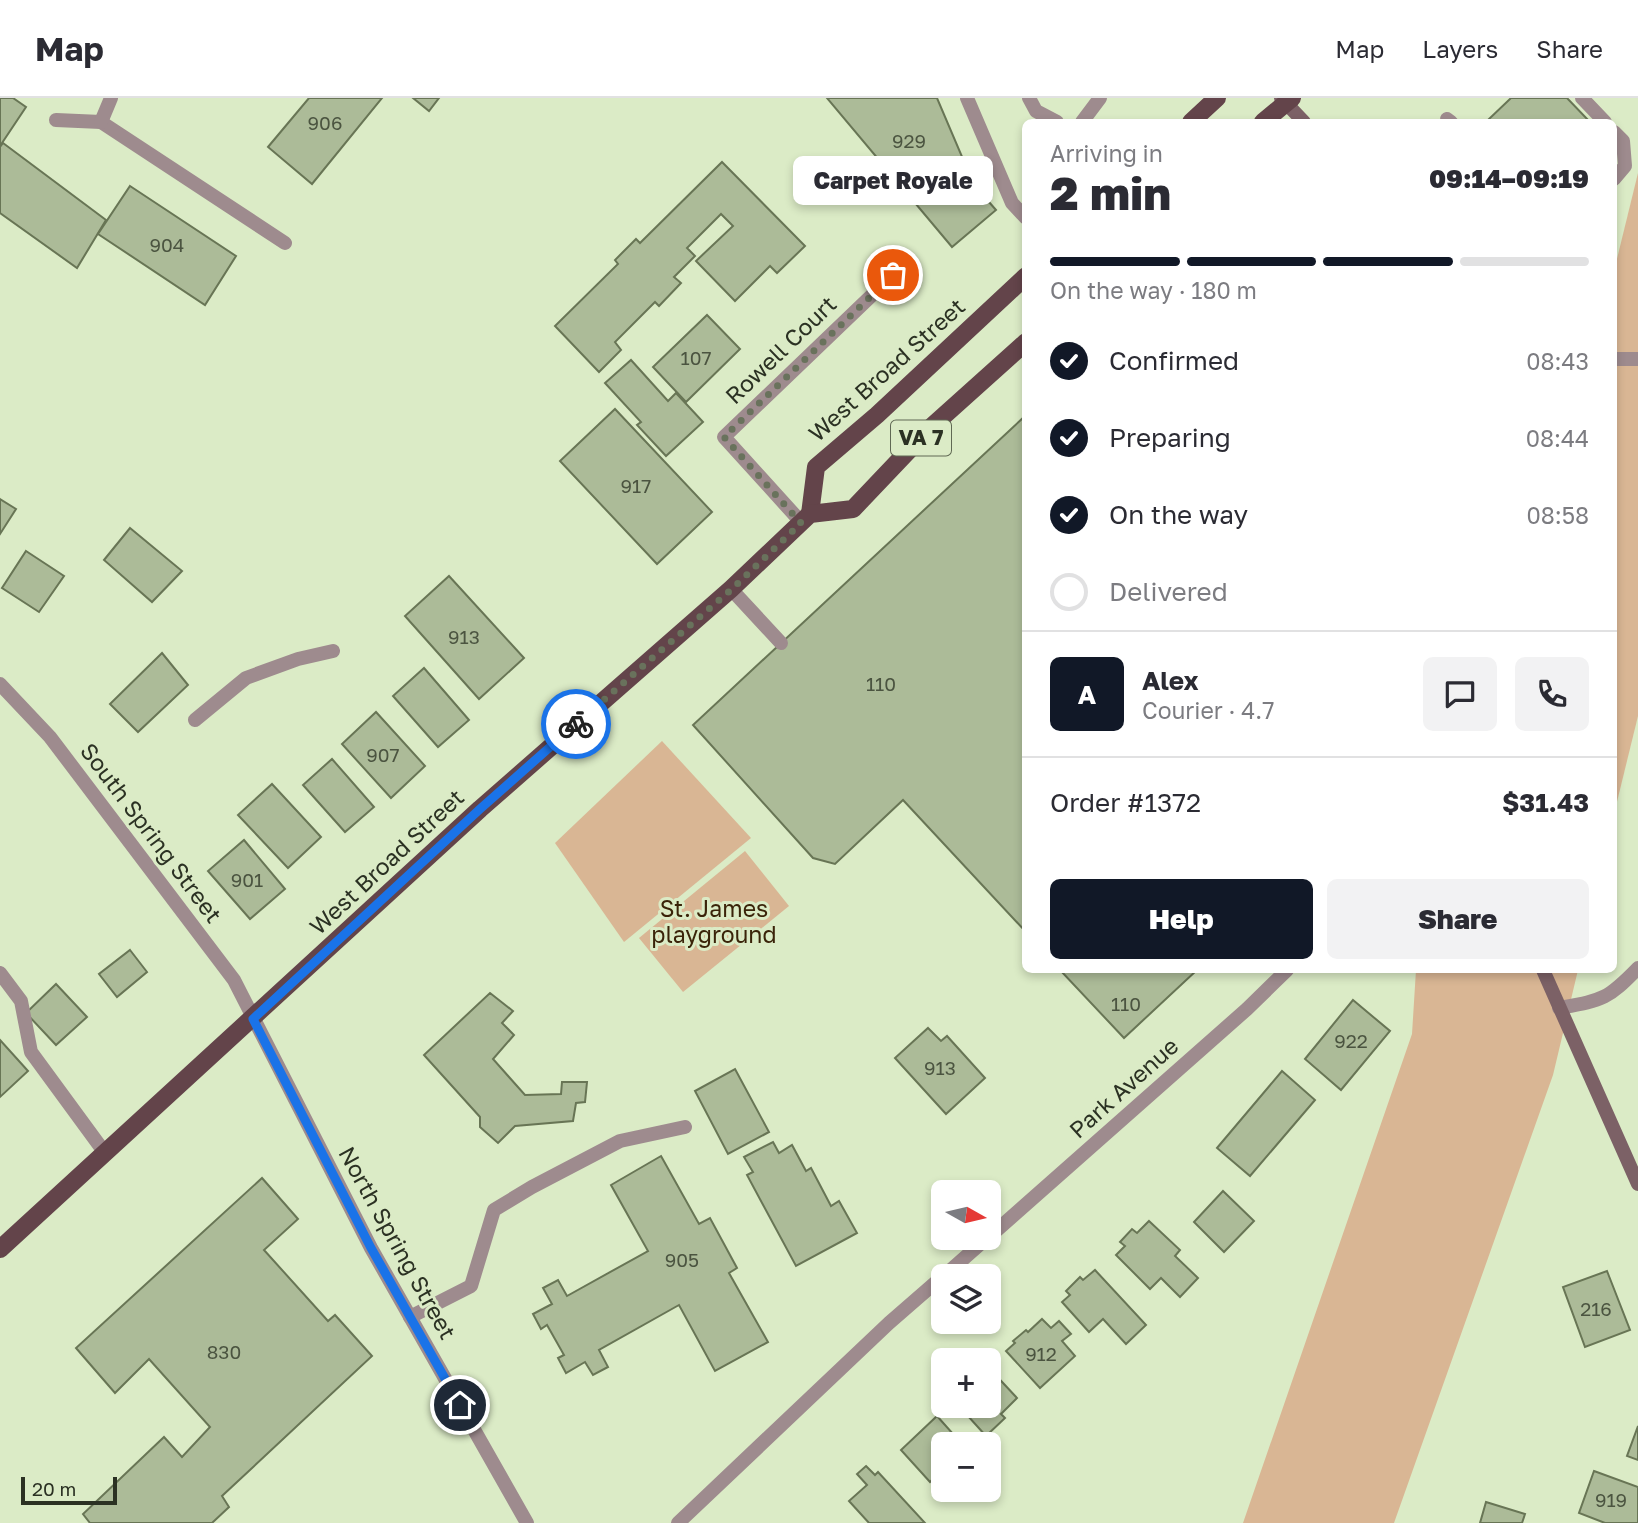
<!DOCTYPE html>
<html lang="en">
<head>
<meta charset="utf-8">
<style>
	body { margin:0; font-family:"Golos Text",sans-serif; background:#f2f2f3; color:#2b2b33; height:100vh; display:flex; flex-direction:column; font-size:26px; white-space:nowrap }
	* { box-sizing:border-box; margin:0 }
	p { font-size:23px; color:#7c7c81 }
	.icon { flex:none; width:38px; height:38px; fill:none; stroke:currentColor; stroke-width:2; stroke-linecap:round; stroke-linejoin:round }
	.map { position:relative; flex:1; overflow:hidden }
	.details { position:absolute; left:1022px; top:21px; width:595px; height:854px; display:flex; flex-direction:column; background:#fff; border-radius:10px; box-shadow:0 4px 10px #0003 }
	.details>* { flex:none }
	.needle { width:46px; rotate:98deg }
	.controls { position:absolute; left:931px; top:1082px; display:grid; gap:14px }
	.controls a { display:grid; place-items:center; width:70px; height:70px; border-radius:10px; background:#fff; box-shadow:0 4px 10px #0003; font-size:35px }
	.scale { position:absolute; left:21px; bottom:18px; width:96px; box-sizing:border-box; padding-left:7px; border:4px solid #2b3123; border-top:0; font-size:19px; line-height:24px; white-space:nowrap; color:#2b3123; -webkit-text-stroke:5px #dbebc6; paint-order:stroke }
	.pin { position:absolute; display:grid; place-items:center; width:60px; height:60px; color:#fff; margin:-30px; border:4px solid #fff; border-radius:50%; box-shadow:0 2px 7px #0007 }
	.courier { position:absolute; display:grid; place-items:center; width:70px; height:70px; margin:-35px; border:5px solid #1a73e8; border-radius:50%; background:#fff; color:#222; box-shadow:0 2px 9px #0007 }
	.bubble { position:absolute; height:49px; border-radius:10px; background:#fff; box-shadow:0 4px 10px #0003; font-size:23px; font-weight:800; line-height:49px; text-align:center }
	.overview em { font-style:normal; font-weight:800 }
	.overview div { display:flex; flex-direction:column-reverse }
	.overview { display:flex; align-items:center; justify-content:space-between; height:119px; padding:0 28px }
	h1 { font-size:46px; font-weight:800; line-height:52px }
	.bar { display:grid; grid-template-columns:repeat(4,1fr); gap:10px 7px; align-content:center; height:84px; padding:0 28px }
	.bar i { height:9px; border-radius:5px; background:#e1e1e2 }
	.bar .active { background:#111827 }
	.bar p { grid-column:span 4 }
	.line { display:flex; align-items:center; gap:18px; padding:0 28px; border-top:2px solid #e1e1e2 }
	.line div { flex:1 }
	.round { display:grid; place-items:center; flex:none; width:74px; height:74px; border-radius:10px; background:#f2f2f3 }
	ol { padding:0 28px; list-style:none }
	li { display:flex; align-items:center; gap:21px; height:77px }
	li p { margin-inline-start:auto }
	li .icon { padding:7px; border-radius:50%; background:#111827; color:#fff; stroke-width:4 }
	li:last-child { color:#7c7c81 }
	li i { width:38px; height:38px; border:4px solid #e1e1e2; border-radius:50% }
	.button { display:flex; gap:14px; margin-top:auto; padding:14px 28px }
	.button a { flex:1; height:80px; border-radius:10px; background:#111827; color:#fff; font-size:28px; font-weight:800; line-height:80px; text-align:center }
	.button a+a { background:#f2f2f3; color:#2b2b33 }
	header { display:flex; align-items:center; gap:42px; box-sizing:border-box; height:98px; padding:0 35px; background:#fff; border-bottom:2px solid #e1e1e2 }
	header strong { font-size:33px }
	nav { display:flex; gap:38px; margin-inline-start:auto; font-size:24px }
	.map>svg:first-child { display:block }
	.green { fill:#d9b694 }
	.building { fill:#acbb98; stroke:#687555; stroke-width:2 }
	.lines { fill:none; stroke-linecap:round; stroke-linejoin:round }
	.service { stroke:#9e8b8e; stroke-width:14 }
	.minor { stroke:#9e8b8e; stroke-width:14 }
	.secondary { stroke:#7c6166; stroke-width:14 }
	.primary { stroke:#63444a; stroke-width:18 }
	.done { stroke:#69725c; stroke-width:7; stroke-dasharray:0 12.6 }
	.route { stroke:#1a73e8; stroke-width:9 }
	.labels { text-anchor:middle; stroke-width:6; stroke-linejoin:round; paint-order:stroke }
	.number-label { font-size:19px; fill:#4b5440 }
	.shield { fill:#dbebc6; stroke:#606954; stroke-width:2 }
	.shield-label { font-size:21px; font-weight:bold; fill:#2b3123 }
	.street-label { font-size:23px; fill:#2b3123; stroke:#dbebc6 }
	.park-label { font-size:23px; fill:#3a2309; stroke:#dbebc6 }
</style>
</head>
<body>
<header>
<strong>Map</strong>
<nav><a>Map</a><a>Layers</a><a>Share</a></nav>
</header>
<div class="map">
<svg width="1638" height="1425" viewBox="0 0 1638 1425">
	<rect width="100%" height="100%" fill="#dbebc6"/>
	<g class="green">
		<path d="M1638,75V618L1614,716V173Z"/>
		<path d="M662,643L751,740L624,844L555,745Z"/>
		<path d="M745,753L789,808L683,894L639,840Z"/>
		<path d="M1416,872H1578L1553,977L1394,1425H1243L1412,936Z"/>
	</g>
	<g class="building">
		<path d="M0,0H13L26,9L0,48Z"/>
		<path d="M309,0H382L312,86L268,49Z"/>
		<path d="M413,0H439L429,13Z"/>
		<path d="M827,0H937L974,87L996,112L952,149Z"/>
		<path d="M1511,0H1567L1590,24H1492L1489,21Z"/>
		<path d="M3,45L106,122L77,170L0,115V49Z"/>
		<path d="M722,64L805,148L777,175L770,168L735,203L696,163L733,128L721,116L687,150L695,158L674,179L681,185L659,208L655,204L615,244L621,252L599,274L555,228L618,166L615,162L636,141L640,145Z"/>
		<path d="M130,88L236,158L205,207L98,136Z"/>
		<path d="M707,217L740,251L686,304L653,269Z"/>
		<path d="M631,262L668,303L676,295L703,324L666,358L637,327L641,324L605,285Z"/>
		<path d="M615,311L712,414L657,466L560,363Z"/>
		<path d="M1024,319L1026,321V834L903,702L835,766L813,760L693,627Z"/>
		<path d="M0,401L16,411L0,436Z"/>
		<path d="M130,430L182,473L152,504L104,462Z"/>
		<path d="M26,453L64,478L39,514L2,490Z"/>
		<path d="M449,478L524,560L479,601L405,518Z"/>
		<path d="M162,555L188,587L138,634L110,606Z"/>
		<path d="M424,570L469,622L438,649L393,598Z"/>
		<path d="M376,614L425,668L391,700L342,646Z"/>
		<path d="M332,661L374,709L345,734L303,687Z"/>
		<path d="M272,686L321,739L288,770L238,717Z"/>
		<path d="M244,742L285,791L250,821L208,773Z"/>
		<path d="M130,852L147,874L117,899L99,876Z"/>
		<path d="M1060,872H1197L1124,940Z"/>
		<path d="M56,886L87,919L56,947L26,915Z"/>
		<path d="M490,895L513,913L502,925L514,937L493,961L525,997L561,996L562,984H587L585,1004L576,1005L573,1023L515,1028L498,1045L480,1029V1019L424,957Z"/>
		<path d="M1353,902L1390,933L1341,992L1305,961Z"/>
		<path d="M928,930L941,943L947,938L985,980L946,1016L895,960Z"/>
		<path d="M0,942L28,973L0,999Z"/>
		<path d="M735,971L769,1034L728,1056L695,993Z"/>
		<path d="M1282,973L1315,1002L1250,1078L1217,1050Z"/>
		<path d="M773,1044L779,1055L792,1047L806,1073L811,1070L831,1108L839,1103L857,1135L796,1168L747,1077L753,1074L744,1059Z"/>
		<path d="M661,1058L699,1126L710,1120L737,1170L729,1175L768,1244L715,1273L679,1207L599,1252L608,1269L593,1277L585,1264L566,1275L558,1260L564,1257L547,1227L541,1231L533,1216L552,1206L543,1190L558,1182L567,1198L648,1153L611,1087Z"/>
		<path d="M262,1080L298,1121L264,1152L328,1223L335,1217L372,1258L222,1398L229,1409L212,1425H90L83,1416L164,1339L182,1359L210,1329L149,1261L115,1295L76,1250Z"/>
		<path d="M1223,1093L1254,1123L1224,1154L1194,1124Z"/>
		<path d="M1149,1123L1180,1152L1175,1158L1198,1180L1180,1199L1161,1180L1150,1191L1116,1157L1125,1148L1120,1144L1132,1131L1137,1135Z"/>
		<path d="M1095,1172L1146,1227L1126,1246L1103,1221L1089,1234L1062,1204L1070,1197L1066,1193L1080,1179L1083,1182Z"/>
		<path d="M1607,1173L1630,1232L1585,1249L1563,1189Z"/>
		<path d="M1042,1221L1051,1230L1059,1223L1071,1236L1062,1243L1075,1258L1040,1290L1006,1253L1015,1245L1013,1243L1026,1232L1028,1234Z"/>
		<path d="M990,1271L1017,1300L1001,1316L1005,1320L986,1338L958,1307H989Z"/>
		<path d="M937,1318L962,1346H943V1371L930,1384L901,1352Z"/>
		<path d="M1638,1328V1362L1627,1358Z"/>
		<path d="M866,1368L875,1377L878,1374L925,1425H869L849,1403L867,1387L857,1376Z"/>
		<path d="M1594,1373L1638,1389V1425H1605L1579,1415Z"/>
		<path d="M1486,1404L1525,1416L1522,1425H1480Z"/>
	</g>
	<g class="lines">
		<g class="service">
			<path d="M967,0L1012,105L1026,120"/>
			<path d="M1029,0L1036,13L1057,24"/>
			<path d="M1582,0L1605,24"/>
			<path d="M1447,21L1451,24"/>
			<path d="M56,22L101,24L285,145"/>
			<path d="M101,24L111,0"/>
			<path d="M1082,24L1100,0"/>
			<path d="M1614,34L1623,43L1625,68L1614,81"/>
			<path d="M801,424L724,339L893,177"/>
			<path d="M731,491L781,545"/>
			<path d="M195,622L246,580L298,561L333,553"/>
			<path d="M0,875L21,903L31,954L105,1055"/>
			<path d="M410,1219L471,1188L494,1112L532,1089L620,1043L685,1029"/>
		</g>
		<g class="minor">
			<path d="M1614,261H1638"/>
			<path d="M0,586L50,639L234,882L371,1150L527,1425"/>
			<path d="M1559,910C1603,902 1607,902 1638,870"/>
			<path d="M989,1139L1247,911L1287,872"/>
			<path d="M944,1178L988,1139"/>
			<path d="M678,1425L889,1225L943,1178"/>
		</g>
		<g class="secondary">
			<path d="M1281,0L1304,24"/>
			<path d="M1543,872L1638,1086"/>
		</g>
		<g class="primary">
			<path d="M1191,24L1217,0"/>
			<path d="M1263,24L1292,0"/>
			<path d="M810,416L816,369L877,317L1026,178"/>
			<path d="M0,1151L480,711L731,491L810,416L853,411L929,331L1026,244"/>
		</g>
	</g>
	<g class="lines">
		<path class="done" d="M576,626L732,491L801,425L724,339L893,177"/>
		<path class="route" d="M460,1307L371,1150L253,921L480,711L576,626"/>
	</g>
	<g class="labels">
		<g class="number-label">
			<text x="325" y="32">906</text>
			<text x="909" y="50">929</text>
			<text x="167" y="154">904</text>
			<text x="696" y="267">107</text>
			<text x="636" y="395">917</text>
			<text x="464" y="546">913</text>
			<text x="881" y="593">110</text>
			<text x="383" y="664">907</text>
			<text x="247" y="789">901</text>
			<text x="1126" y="913">110</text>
			<text x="1351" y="950">922</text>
			<text x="940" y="977">913</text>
			<text x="682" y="1169">905</text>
			<text x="1596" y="1218">216</text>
			<text x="224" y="1261">830</text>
			<text x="1041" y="1263">912</text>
			<text x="1611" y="1409">919</text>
		</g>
		<rect class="shield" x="891" y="322.5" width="60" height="35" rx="5"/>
		<g class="shield-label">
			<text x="921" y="347">VA 7</text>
		</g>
		<g class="street-label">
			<text transform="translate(781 252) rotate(-44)" y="8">Rowell Court</text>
			<text transform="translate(887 272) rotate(-42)" y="8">West Broad Street</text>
			<text transform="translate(151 735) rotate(53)" y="8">South Spring Street</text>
			<text transform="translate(387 764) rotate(-43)" y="8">West Broad Street</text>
			<text transform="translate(1124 990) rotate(-42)" y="8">Park Avenue</text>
			<text transform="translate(397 1145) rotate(61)" y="8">North Spring Street</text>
		</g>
		<g class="park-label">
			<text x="714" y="819">St. James<tspan x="714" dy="26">playground</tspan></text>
		</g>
	</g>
</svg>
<div class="controls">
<a><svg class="needle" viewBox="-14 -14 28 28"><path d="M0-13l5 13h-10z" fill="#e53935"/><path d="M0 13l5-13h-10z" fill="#7c7c81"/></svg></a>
<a><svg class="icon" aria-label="layers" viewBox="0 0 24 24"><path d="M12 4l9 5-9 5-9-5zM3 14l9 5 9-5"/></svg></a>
<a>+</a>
<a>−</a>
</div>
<div class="scale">20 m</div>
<div class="pin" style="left:893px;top:177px;background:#ea580c"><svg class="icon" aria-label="bag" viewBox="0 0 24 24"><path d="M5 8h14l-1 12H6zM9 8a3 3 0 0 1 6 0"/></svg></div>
<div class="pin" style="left:460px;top:1307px;background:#1f2937"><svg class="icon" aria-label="home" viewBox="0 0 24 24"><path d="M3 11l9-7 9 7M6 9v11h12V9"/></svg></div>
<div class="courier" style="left:576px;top:626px"><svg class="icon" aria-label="bike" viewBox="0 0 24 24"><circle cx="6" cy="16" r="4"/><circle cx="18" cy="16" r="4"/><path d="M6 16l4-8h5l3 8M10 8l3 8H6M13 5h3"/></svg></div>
<div class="bubble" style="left:793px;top:58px;width:200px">Carpet Royale</div>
<section class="details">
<div class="overview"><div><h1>2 min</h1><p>Arriving in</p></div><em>09:14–09:19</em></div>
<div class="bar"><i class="active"></i><i class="active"></i><i class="active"></i><i></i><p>On the way · 180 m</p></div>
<ol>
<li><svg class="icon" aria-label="check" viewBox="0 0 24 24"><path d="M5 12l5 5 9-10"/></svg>Confirmed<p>08:43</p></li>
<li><svg class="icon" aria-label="check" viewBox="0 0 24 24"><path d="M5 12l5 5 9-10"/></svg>Preparing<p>08:44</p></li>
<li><svg class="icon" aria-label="check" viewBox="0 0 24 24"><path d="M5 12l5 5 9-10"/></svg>On the way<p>08:58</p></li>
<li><i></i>Delivered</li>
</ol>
<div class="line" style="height:126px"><b class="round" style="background:#111827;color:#fff">A</b><div><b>Alex</b><p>Courier · 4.7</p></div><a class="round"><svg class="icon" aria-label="chat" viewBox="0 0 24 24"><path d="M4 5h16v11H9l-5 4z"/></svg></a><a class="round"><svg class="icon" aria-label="phone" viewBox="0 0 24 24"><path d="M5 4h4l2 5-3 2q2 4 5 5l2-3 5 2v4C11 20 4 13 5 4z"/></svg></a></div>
<div class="line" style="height:91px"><div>Order #1372</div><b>$31.43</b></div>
<div class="button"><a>Help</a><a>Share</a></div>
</section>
</div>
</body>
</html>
